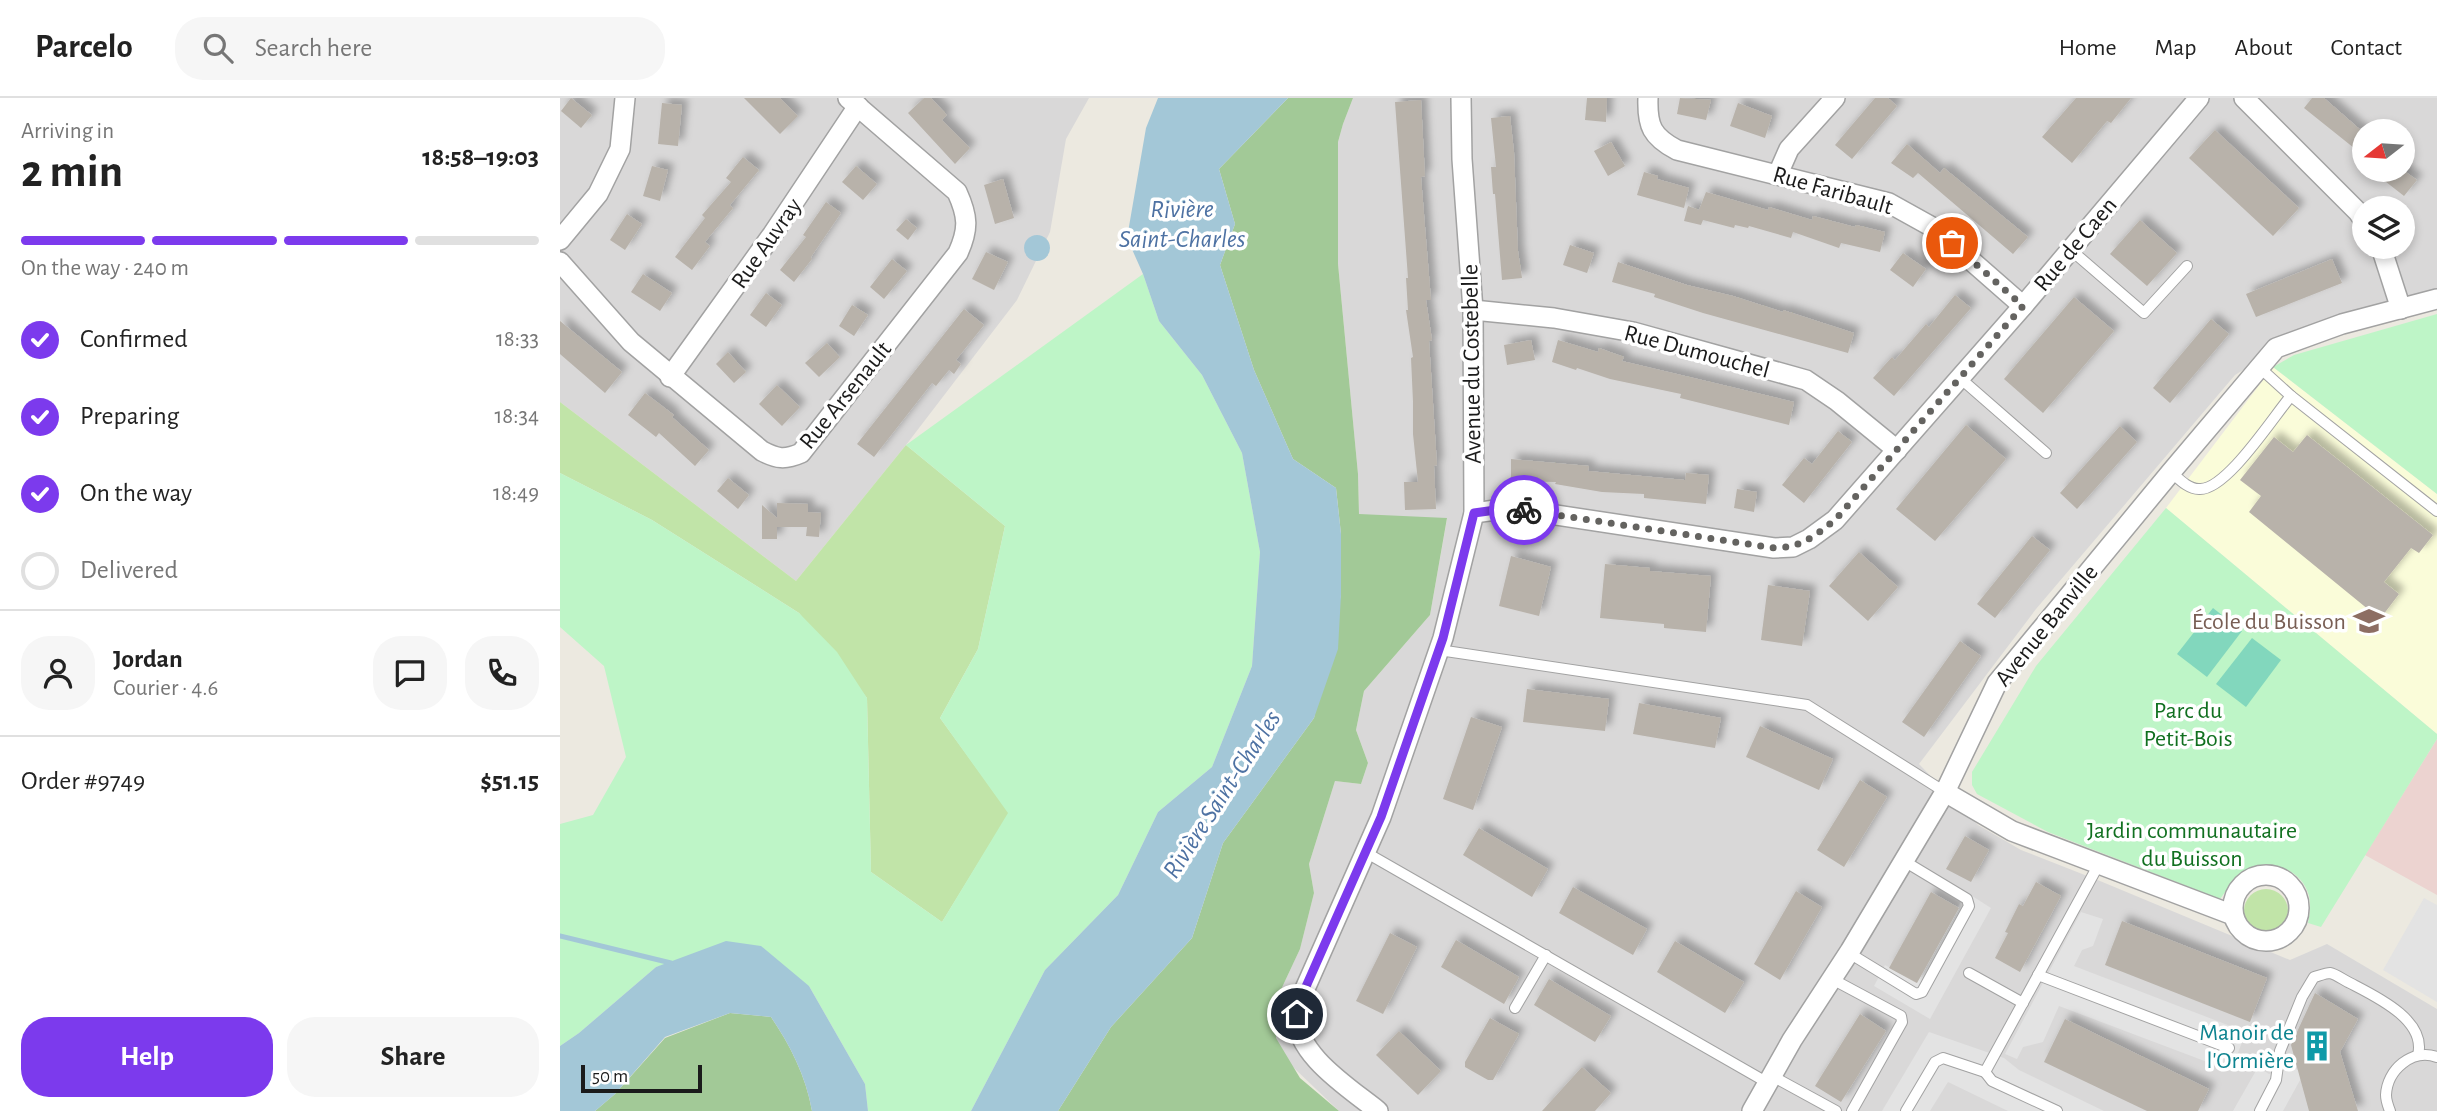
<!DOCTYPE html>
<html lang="en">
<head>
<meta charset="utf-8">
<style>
	body { margin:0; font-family:"Alegreya Sans",sans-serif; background:#f6f6f6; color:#222; height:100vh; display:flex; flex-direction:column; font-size:26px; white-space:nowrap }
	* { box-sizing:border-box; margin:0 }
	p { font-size:23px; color:#767676 }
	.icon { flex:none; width:38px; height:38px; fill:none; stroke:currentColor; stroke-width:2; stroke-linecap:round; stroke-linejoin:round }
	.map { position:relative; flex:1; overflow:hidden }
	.side { display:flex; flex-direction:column; background:#fff; width:560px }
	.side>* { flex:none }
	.needle { width:46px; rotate:253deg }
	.fabs { position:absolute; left:1792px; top:21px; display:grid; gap:14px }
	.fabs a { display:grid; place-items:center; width:63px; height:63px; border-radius:50%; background:#fff; box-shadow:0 4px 10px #0003; font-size:35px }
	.scale { position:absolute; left:21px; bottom:18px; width:121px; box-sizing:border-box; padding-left:7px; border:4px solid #1b1b1b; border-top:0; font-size:19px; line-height:24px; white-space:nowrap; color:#1b1b1b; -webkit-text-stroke:5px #fff; paint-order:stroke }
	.pin { position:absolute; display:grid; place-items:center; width:60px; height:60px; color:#fff; margin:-30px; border:4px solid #fff; border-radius:50%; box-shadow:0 2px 7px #0007 }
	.courier { position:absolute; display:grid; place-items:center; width:70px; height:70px; margin:-35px; border:5px solid #7c3aed; border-radius:50%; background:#fff; color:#222; box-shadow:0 2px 9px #0007 }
	.headline em { font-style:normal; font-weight:700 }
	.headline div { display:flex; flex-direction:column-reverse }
	.headline { display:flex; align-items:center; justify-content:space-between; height:119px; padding:0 21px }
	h1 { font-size:46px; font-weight:700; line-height:52px }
	.bar { display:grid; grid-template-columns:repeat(4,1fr); gap:10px 7px; align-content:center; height:84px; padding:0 21px }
	.bar i { height:9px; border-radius:5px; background:#e0e0e0 }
	.bar .on { background:#7c3aed }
	.bar p { grid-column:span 4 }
	.line { display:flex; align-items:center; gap:18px; padding:0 21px; border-top:2px solid #e0e0e0 }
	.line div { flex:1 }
	.round { display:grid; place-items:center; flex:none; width:74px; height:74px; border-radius:28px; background:#f6f6f6 }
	ol { padding:0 21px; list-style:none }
	li { display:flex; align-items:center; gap:21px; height:77px }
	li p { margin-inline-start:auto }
	li .icon { padding:7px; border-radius:50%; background:#7c3aed; color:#fff; stroke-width:4 }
	li:last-child { color:#767676 }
	li i { width:38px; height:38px; border:4px solid #e0e0e0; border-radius:50% }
	.button { display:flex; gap:14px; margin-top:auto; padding:14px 21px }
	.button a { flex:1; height:80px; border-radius:28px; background:#7c3aed; color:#fff; font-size:28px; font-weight:700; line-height:80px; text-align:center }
	.button a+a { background:#f6f6f6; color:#222 }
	header { display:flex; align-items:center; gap:42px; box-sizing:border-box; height:98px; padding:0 35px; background:#fff; border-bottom:2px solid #e0e0e0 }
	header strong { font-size:33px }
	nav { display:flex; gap:38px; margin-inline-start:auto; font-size:24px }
	.search { width:490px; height:63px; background:#f6f6f6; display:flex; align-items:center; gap:18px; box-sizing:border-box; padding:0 24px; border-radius:28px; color:#767676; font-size:26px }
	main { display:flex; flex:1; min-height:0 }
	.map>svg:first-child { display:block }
	.residential { fill:#d9d8d8; fill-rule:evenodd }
	.commercial { fill:#ecd3d0 }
	.education { fill:#fafcd9 }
	.grass { fill:#c1e4a8 }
	.forest { fill:#a2c997 }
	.park { fill:#bef5c7 }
	.pitch { fill:#82d7bd }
	.parking { fill:#e3e3e3 }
	.water { fill:#a3c7d7 }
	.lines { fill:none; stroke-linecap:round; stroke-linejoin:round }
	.stream { stroke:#a3c7d7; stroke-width:5 }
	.building { fill:#b8b2aa; filter:url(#shadow) }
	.lane-casing { stroke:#a2a2a2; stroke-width:12 }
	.street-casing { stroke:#a2a2a2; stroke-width:22 }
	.lane { stroke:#fff; stroke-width:10 }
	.street { stroke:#fff; stroke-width:19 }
	.done { stroke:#646360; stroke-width:7; stroke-dasharray:0 12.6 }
	.route { stroke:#7c3aed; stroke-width:9 }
	.labels { text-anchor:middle; stroke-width:7; stroke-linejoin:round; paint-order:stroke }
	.street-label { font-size:24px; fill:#1b1b1b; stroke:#fff }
	.education-label { font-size:24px; fill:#785e54; stroke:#fff; text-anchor:end }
	.park-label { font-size:24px; fill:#117020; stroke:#fff }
	.culture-label { font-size:24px; fill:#0d838f; stroke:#fff; text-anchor:end }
	.water-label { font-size:26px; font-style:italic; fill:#4e72a3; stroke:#fff }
</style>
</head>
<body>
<header>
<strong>Parcelo</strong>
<div class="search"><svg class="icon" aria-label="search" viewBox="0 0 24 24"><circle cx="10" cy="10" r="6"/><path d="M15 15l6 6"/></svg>Search here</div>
<nav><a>Home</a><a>Map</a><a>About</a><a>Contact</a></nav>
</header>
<main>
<section class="side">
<div class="headline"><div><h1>2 min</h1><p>Arriving in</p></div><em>18:58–19:03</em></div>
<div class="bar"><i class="on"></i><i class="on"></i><i class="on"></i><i></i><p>On the way · 240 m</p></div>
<ol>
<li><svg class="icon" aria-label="check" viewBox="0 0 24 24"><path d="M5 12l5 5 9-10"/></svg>Confirmed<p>18:33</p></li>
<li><svg class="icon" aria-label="check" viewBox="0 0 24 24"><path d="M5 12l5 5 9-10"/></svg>Preparing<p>18:34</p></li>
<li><svg class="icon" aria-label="check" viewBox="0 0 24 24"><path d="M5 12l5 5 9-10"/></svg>On the way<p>18:49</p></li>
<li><i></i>Delivered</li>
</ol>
<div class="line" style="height:126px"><a class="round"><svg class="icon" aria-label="person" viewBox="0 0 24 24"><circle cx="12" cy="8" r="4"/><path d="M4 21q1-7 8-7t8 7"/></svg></a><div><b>Jordan</b><p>Courier · 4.6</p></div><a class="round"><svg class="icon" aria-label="chat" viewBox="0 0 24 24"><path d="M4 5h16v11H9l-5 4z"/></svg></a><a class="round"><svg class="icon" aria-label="phone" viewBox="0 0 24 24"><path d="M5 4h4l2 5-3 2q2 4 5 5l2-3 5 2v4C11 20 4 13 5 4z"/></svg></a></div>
<div class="line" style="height:91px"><div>Order #9749</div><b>$51.15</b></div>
<div class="button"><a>Help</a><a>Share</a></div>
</section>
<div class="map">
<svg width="1877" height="1013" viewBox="0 0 1877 1013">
	<defs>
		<filter id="shadow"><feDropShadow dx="6" dy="-6" stdDeviation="3.5" flood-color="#0004"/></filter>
	</defs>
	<rect width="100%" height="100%" fill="#ece9e0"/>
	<g class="residential">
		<path d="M0,0H529L506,41L490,134L457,202L346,347L236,483L0,304Z"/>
		<path d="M793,0H1877V201L1758,225L1675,277L1476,511L1359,666L1418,727L1461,752L1540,783L1730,862L1767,846L1877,911V1013H779L734,970L719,953L714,934L718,898L740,851L754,795L749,766L775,683L801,686L808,665L796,632L804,593L870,517L887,421L799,417L798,376L778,166V44L783,26ZM1804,33H1843V72H1804ZM1804,110H1843V149H1804Z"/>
	</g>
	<path class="commercial" d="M1877,641V797L1805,757Z"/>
	<path class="education" d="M1713,269L1877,396V636L1606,410Z"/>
	<g class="grass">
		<path d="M0,304L236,483L346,347L445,428L418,551L380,620L449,715L382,824L311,774L307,600L239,515L92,422L0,375Z"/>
		<circle cx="1706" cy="813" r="22"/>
	</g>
	<g class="forest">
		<path d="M728,0H793L783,26L778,44V166L798,376L799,416L887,420L870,517L804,593L796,632L808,665L801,686L775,683L749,766L754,795L740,851L718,898L716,940L740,980L779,1013H498L551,929L632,840L663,745L754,620L781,497V436L776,390L733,361L694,272L660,167L675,126L659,71Z"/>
		<path d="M170,915L211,919C230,947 246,978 252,1013H35L55,996L105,940Z"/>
	</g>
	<g class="park">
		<path d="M583,176L599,223L642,277L682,355L700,454L692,568L652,669L598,714L558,797L485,872L411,1013H308L305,986L249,888L111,865L96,869L19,935L0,948V726L33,717L66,659L44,568L0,529V375L92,422L239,515L277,554L307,600L311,774L382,824L448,715L380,620L418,551L445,428L346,347Z"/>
		<path d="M1877,216V396L1713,269L1734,257Z"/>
		<path d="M1606,410L1877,636V641L1761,829L1748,825C1750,816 1751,808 1749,798C1743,774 1715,761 1692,771C1678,777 1669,789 1660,801L1488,734L1417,696L1412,687V674L1476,568Z"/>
	</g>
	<g class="pitch">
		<path d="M1653,510L1682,533L1647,579L1617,556Z"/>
		<path d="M1692,540L1721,562L1686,609L1656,586Z"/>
	</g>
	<g class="parking">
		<path d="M1406,794L1431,810L1370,921L1314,888L1325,867L1356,885Z"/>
		<path d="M1864,800L1877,807V904L1823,872Z"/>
		<path d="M1521,814L1543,821L1533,848L1522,852L1514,868L1686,934L1671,973L1499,908L1483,944L1463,949L1457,961L1445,956Z"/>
		<path d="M1369,934L1444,960L1459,972L1544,1013H1448L1388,984L1370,1013H1322Z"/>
		<path d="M1698,969L1709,976L1732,969L1744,975L1723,1013H1673Z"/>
	</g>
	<g class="water">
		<path d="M598,0H728L659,71L675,126L660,167L694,272L733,361L776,390L781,436V497L778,551L754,620L663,745L632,840L551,929L498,1013H411L485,872L558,797L598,714L652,669L692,568L700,454L682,355L642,277L599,223L583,176L567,140L586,30Z"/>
		<circle cx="477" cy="150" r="13"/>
		<path d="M166,843L201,848L249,888L305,986L308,1013H252C246,978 230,947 211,919L170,915L105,939L55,996L35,1013H0V948L19,935L96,869Z"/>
	</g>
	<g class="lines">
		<path class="stream" d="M0,838L111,865"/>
	</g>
	<g class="building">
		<path d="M11,0L32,17L21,30L1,13Z"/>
		<path d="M184,0H220L238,18L220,36Z"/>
		<path d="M364,0H371L387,17L382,22L410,50L395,66L348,15Z"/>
		<path d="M1027,0H1047L1046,24L1025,22Z"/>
		<path d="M1120,0L1151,2L1146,22L1117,16Z"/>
		<path d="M1315,0H1328L1337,8L1292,61L1275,47Z"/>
		<path d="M1516,0H1571L1551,25L1547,23L1512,65L1482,39Z"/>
		<path d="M1752,0H1764L1804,35V58L1744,10Z"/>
		<path d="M861,2L865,78L861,79L871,202H866L872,242L869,243L877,367L874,368L876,411L845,412L844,384H858L853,336V304L851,260L853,259L846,212H848L846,180H848L835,4Z"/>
		<path d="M102,5L122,7L118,48L98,46Z"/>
		<path d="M1178,5L1212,18L1205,40L1170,28Z"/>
		<path d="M950,18L954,54L958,153L962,180L942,182L935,96H933L931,69H936L931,20Z"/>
		<path d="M1655,32L1739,110L1713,138L1629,60Z"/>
		<path d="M1051,44L1065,68L1048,78L1034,53Z"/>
		<path d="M1347,46L1380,75L1384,70L1468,139L1453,156L1358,75L1353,80L1331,65Z"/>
		<path d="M183,59L199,72L170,107L173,110L145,144L150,148L132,172L115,159L145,120L142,117L171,84L166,80Z"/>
		<path d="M92,68L108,72L100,103L83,98Z"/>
		<path d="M296,68L317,86L303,102L282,84Z"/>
		<path d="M1828,72H1843L1857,82L1844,98L1821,80Z"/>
		<path d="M1084,74L1098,78L1097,81L1129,90L1124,110L1077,97Z"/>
		<path d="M443,81L454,120L435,126L424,87Z"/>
		<path d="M1146,94L1208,112L1209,109L1252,122L1253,118L1295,129L1296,127L1325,134L1320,154L1281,145L1279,150L1233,134L1231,140L1189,128L1188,130L1175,127L1174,130L1143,122L1141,127L1124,123L1128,108L1139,112Z"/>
		<path d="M266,104L281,115L251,159L252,161L234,184L220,172L246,139L243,137Z"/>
		<path d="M67,116L82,126L65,152L50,142Z"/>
		<path d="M346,121L357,130L348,142L336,132Z"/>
		<path d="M1580,122L1617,155L1587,188L1550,156Z"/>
		<path d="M1010,147L1034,155L1027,175L1003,167Z"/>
		<path d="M426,154L448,164L434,192L412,181Z"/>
		<path d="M1343,155L1366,171L1353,189L1330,172Z"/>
		<path d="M332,161L347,173L324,201L310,189Z"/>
		<path d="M1772,161L1782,185L1696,219L1686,196Z"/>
		<path d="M1058,164L1127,187L1173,198L1223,214V212L1294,235L1288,255L1143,215L1094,199L1095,196L1052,184Z"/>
		<path d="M83,176L112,195L100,213L71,194Z"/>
		<path d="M206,195L222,207L206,229L190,217Z"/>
		<path d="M1395,197L1411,210L1334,298L1313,280L1332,259L1335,262L1366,226L1369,229Z"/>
		<path d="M1514,199L1554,233L1483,315L1444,281Z"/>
		<path d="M292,207L308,217L294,238L279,228Z"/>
		<path d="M404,211L424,227L396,262L401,266L394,276L389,272L376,288L372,285L314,359L297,346Z"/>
		<path d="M1651,221L1669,236L1610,305L1593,290Z"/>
		<path d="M0,223L62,274L45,295L0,256Z"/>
		<path d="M971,242L975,262L947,267L944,247Z"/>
		<path d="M998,242L1038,254L1039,250L1064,259L1062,263L1234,304L1229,327L1120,300L1121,296L1050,281L1017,270L1016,272L992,264Z"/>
		<path d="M267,245L280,259L259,279L245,265Z"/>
		<path d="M168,254L186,274L174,285L156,266Z"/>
		<path d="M217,287L240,309L222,328L199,306Z"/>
		<path d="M85,295L114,317L112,319L149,352L135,368L99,335L96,339L68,317Z"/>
		<path d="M1406,327L1446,361L1375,443L1336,411Z"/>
		<path d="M1560,328L1577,344L1517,411L1500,395Z"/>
		<path d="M1278,333L1292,344L1244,405L1222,387L1244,360L1252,366Z"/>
		<path d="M1747,337L1873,437L1859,455L1851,450L1824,484L1839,496L1820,521L1689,414L1701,398L1680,382L1714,339L1733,354Z"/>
		<path d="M951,361L1029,368L1028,373L1125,382L1126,375L1149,377L1146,406L1084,400V396L1042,394L995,386L996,384L951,383Z"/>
		<path d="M168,380L189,397L178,411L157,393Z"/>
		<path d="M1177,391L1197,394L1194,414L1174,410Z"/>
		<path d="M217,405L248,406V414L261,415L259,439L246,438L247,429H217V441H202V407L217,420Z"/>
		<path d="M1472,438L1490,452L1435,520L1417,506Z"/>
		<path d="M1299,454L1338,489L1308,523L1269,488Z"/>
		<path d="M951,458L991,469L979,518L939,508Z"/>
		<path d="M1045,466L1090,470V473L1151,478L1146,534L1104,530V526L1040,520Z"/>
		<path d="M1208,487L1250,493L1242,548L1201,542Z"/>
		<path d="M1400,543L1421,558L1364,639L1342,624Z"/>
		<path d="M967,591L1049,601L1045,633L963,624Z"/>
		<path d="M1079,605L1161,620L1155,650L1073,636Z"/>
		<path d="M911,619L942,629L913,712L883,701Z"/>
		<path d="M1200,628L1273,661L1259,692L1186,659Z"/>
		<path d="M1300,682L1327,699L1284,769L1257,752Z"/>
		<path d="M919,730L988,771L972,799L903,757Z"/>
		<path d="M1405,738L1429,752L1411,784L1386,771Z"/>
		<path d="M1476,784L1501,798L1460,874L1435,860L1448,835L1445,834L1459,806L1463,808Z"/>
		<path d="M1013,789L1087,831L1073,857L999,815Z"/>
		<path d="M1236,793L1262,809L1220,882L1194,866Z"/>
		<path d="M1371,794L1399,810L1357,885L1329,870Z"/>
		<path d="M1562,823L1707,880L1690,924L1545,867Z"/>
		<path d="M830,835L857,849L823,916L796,903Z"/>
		<path d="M896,842L959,879L944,906L881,869Z"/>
		<path d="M1115,843L1184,884L1165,915L1097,874Z"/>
		<path d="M989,881L1051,918L1035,944L974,907Z"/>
		<path d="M1755,895L1798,921L1780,954L1798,1013H1749L1731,947Z"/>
		<path d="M1300,916L1326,933L1281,1004L1255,988Z"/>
		<path d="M930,920L959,936L933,982H928L905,969V964Z"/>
		<path d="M1505,921L1649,991L1638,1013H1587L1484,964Z"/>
		<path d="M839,933L881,973L858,997L816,957Z"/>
		<path d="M1022,969L1051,995L1035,1013H982Z"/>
	</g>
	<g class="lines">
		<g class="lane-casing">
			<g id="lane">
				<path d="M1511,152L1584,215L1627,168"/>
				<path d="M1699,269L1731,298L1877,413"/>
				<path d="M1400,280L1486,355"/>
				<path d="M1611,374C1619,381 1628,391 1639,391C1666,393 1713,319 1731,298"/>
				<path d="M879,552L1247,607L1385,694"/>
				<path d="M805,754L1208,985"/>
				<path d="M1289,855L1356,896L1362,894L1409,808L1407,801L1344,763"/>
				<path d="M1409,875L1463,905"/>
				<path d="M1478,877L1669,950"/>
				<path d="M1272,881L1341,918L1342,924L1292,1013"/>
				<path d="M955,910L986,857"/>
				<path d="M1425,974L1432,983L1497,1013"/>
				<path d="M1212,978L1276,1013"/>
				<path d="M1346,1013L1375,964L1383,960L1425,974L1539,766"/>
				<path d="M1700,1013L1716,982L1720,953L1742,899L1754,879C1758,878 1766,875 1770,875C1776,876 1785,883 1790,885C1815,898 1867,922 1858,957"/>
				<path d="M1830,1013C1828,1008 1826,1002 1826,997C1827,972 1852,950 1877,959"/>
			</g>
		</g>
		<g class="street-casing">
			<g id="street">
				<path d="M1088,0C1087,28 1092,39 1117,52L1329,105L1374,130L1463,208"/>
				<path d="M1684,0L1798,114L1804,123"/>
				<path d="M1218,76L1229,51L1275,0"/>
				<path d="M0,142L38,96L60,51L65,0"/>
				<path d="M1821,149L1841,211"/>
				<path d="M0,164L71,244L202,353C217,361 225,362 241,355L398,155C409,131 408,118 397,94L288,0"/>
				<path d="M913,212L994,220L1073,234L1246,282L1277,303L1337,352"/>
				<path d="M110,279L212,137L298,8"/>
				<path d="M914,415L950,410L1214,450L1233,449L1249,441L1275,422L1463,208L1639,0"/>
				<path d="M1385,694L1452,733L1673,817"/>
				<circle cx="1706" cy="810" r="33"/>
				<path d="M818,1013C791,991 732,955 737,914C738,907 742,900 744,893L821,719L883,540L914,415L913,212L902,61L901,0"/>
				<path d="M1192,1013L1232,942L1290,853L1385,694L1437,585L1611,374L1716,250L1782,226L1877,201"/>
			</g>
		</g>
		<use href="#lane" class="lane"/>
		<use href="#street" class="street"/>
	</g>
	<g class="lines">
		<path class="done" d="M964,412L1214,450C1242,449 1253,439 1275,422L1463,208L1392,145"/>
		<path class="route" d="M737,916L744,893L821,719L883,540L914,415L950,410L964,412"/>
	</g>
	<defs>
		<g id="school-bare" transform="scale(2.415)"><path d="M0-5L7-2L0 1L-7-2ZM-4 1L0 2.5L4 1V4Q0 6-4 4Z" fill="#8d6e63" stroke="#fff" stroke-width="2.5" paint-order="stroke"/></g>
		<g id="building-bare" transform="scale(2.415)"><path d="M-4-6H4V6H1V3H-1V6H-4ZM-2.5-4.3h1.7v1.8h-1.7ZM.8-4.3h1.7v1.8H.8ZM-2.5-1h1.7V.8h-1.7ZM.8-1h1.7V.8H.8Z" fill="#0f9aa8" stroke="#fff" stroke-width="2.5" paint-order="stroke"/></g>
	</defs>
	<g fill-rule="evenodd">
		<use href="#school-bare" x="1809" y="523"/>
		<use href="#building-bare" x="1757" y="948"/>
	</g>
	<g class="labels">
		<g class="street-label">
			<text transform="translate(1273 92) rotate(16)" y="8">Rue Faribault</text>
			<text transform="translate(206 145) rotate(-55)" y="8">Rue Auvray</text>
			<text transform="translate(1515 146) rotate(-50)" y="8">Rue de Caen</text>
			<text transform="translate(1137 253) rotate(15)" y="8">Rue Dumouchel</text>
			<text transform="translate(911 266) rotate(-91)" y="8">Avenue du Costebelle</text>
			<text transform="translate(285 297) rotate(-51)" y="8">Rue Arsenault</text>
			<text transform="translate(1486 527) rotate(-51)" y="8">Avenue Banville</text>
		</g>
		<g class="education-label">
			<text x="1786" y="531">École du Buisson</text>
		</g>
		<g class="park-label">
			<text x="1628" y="620">Parc du<tspan x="1628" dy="28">Petit-Bois</tspan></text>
			<text x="1632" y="740">Jardin communautaire<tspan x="1632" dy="28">du Buisson</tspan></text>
		</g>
		<g class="culture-label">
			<text x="1734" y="942">Manoir de<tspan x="1734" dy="28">l'Ormière</tspan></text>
		</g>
		<g class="water-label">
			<text x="622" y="119">Rivière<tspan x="622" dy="30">Saint-Charles</tspan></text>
			<text transform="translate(661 696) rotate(-57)" y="9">Rivière Saint-Charles</text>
		</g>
	</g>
</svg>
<div class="fabs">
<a><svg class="needle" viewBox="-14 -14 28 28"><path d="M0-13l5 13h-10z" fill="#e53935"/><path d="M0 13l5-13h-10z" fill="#767676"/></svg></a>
<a><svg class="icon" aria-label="layers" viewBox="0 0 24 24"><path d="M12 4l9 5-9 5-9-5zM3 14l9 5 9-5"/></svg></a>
</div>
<div class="scale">50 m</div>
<div class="pin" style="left:1392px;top:145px;background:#ea580c"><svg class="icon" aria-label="bag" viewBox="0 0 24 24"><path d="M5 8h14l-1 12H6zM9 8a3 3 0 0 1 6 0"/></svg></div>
<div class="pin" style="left:737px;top:916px;background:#1f2937"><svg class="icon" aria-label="home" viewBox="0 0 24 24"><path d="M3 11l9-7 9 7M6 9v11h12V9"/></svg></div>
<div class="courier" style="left:964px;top:412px"><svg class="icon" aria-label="bike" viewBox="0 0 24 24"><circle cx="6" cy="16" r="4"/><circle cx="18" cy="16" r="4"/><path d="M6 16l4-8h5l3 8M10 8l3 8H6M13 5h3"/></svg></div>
</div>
</main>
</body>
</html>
